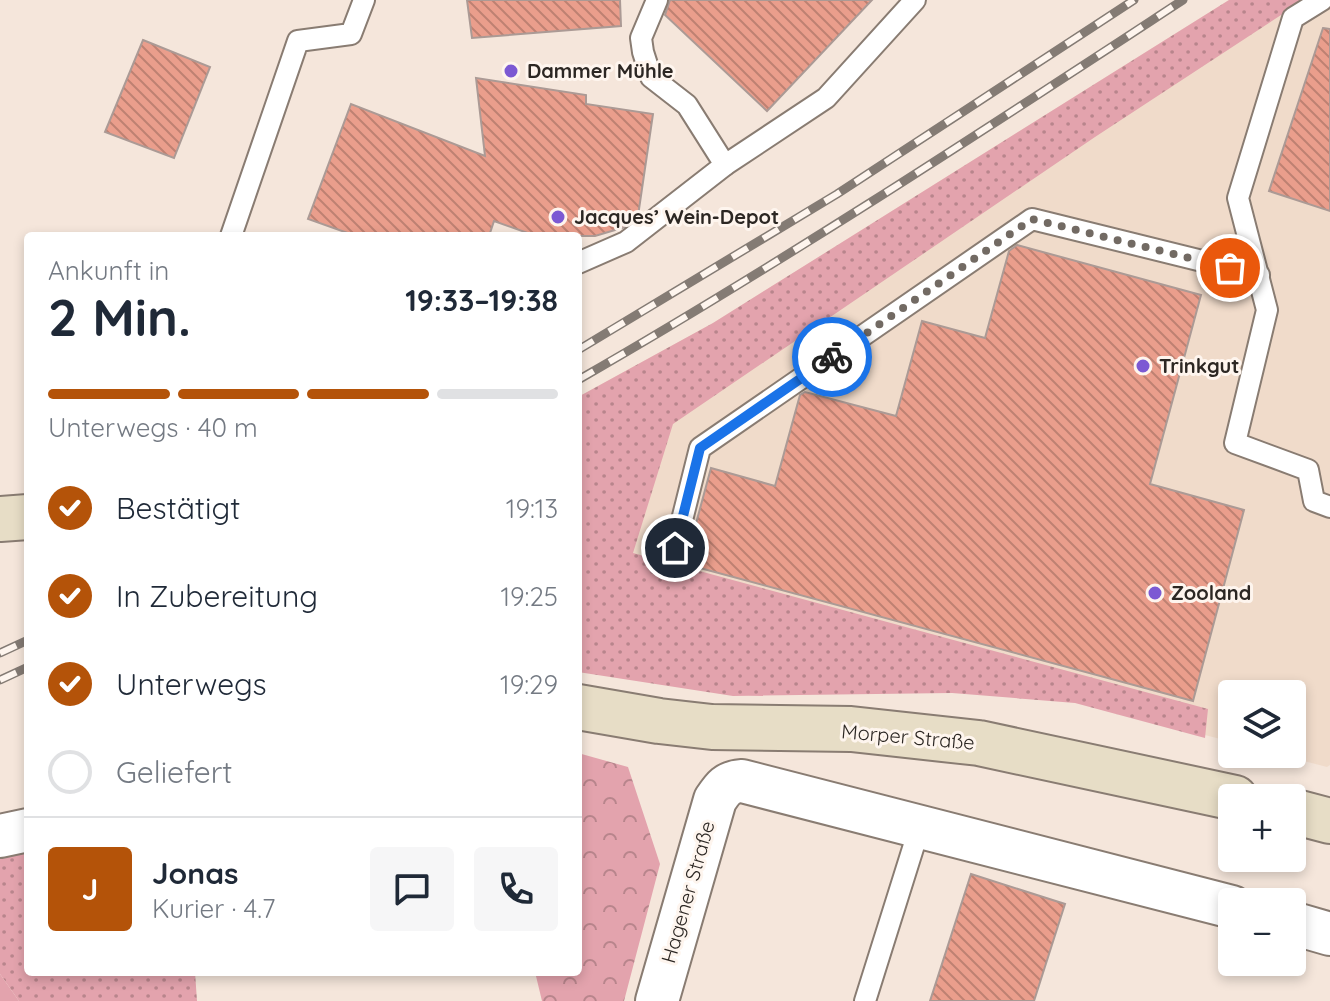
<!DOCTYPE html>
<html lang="de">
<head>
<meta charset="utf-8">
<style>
	body { margin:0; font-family:Quicksand,sans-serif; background:#f6f6f7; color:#1f2937; height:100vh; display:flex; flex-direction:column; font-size:30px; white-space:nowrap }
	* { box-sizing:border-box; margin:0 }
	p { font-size:26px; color:#747a83 }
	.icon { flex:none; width:44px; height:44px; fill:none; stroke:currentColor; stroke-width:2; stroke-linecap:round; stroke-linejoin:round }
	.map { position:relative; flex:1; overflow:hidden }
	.side { position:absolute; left:24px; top:232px; width:558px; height:744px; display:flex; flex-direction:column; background:#fff; border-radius:8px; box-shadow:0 4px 12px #0003 }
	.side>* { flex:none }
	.fabs { position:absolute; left:1218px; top:680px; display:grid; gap:16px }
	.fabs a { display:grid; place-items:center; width:88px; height:88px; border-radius:8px; background:#fff; box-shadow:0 4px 12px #0003; font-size:40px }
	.pin { position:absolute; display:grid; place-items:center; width:68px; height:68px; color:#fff; margin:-34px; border:4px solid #fff; border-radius:50%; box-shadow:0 2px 8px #0007 }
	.courier { position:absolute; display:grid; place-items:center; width:80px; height:80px; margin:-40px; border:6px solid #1a73e8; border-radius:50%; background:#fff; color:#222; box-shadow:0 2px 10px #0007 }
	.overview em { font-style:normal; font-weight:800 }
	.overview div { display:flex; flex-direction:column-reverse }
	.overview { display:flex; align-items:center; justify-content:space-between; height:136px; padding:0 24px }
	h1 { font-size:52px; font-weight:800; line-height:60px }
	.bar { display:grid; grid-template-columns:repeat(4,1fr); gap:12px 8px; align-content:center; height:96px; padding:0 24px }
	.bar i { height:10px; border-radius:6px; background:#e0e1e3 }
	.bar .current { background:#b45309 }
	.bar p { grid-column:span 4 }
	.line { display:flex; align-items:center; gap:20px; padding:0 24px; border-top:2px solid #e0e1e3 }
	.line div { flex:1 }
	.round { display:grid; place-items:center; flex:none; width:84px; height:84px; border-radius:8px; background:#f6f6f7 }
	ol { padding:0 24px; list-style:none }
	li { display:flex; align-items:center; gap:24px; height:88px }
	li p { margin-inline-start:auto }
	li .icon { padding:8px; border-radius:50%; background:#b45309; color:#fff; stroke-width:4 }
	li:last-child { color:#747a83 }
	li i { width:44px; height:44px; border:4px solid #e0e1e3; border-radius:50% }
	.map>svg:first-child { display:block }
	.built { fill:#f0dbca }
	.grass { fill:url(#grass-dots) }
	.forest { fill:url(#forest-crowns) }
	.garden { fill:#e3a3ad }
	.building { fill:url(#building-back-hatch); stroke:#ab9a95; stroke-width:2 }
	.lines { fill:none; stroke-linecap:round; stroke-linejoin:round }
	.lane-casing { stroke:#897c72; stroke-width:24 }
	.street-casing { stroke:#897c72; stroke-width:46 }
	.secondary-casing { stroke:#897c72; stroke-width:48 }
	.lane { stroke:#fff; stroke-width:20 }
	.street { stroke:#fff; stroke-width:42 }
	.secondary { stroke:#e7ddc6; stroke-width:44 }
	.rail-casing { stroke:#847b74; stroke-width:9 }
	.rail { stroke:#fef5ee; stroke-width:6; stroke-dasharray:18; stroke-linecap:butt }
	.done { stroke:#726a63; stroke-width:8; stroke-dasharray:0 14.4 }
	.route { stroke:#1a73e8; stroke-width:10 }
	.poi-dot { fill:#7c59d3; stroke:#fef5ee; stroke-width:3 }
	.labels { text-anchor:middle; stroke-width:6; stroke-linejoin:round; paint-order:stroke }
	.poi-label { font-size:20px; font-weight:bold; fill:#2c2723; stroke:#fef5ee; text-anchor:start }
	.street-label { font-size:20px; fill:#2c2723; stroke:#fef5ee }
</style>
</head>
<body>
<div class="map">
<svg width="1330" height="1001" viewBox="0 0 1330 1001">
	<defs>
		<pattern id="grass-dots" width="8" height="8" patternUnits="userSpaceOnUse" patternTransform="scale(2)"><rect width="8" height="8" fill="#e3a3ad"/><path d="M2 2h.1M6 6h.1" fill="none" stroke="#b8858c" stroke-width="1.8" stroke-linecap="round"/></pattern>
		<pattern id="forest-crowns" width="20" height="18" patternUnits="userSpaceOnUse" patternTransform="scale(2)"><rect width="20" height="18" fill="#e3a3ad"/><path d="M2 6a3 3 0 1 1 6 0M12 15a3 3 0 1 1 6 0" fill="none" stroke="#b8858c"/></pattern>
		<pattern id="building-back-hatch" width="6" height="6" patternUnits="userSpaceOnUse" patternTransform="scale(2)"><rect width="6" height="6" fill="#ea9e8c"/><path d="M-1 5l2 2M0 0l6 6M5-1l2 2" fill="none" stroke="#be8172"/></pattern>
	</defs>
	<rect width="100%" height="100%" fill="#f5e6db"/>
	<path class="built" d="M1229,0H1330V765L1327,767L1277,754H1292V694H1232V742L578,573V397L713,323Z"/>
	<g class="grass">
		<path d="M1229,0H1304L1095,137L673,424L633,553L1208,709L1205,738L1075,703L952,693L733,696L578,672V397L713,323Z"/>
		<path d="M28,844V972H195L197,1001H19L0,974V849Z"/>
	</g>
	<path class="forest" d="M578,753L628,767L660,864L624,1001H542L535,972H578Z"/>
	<path class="garden" d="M0,974L19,1001H0Z"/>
	<g class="building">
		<path d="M467,0H620L621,26L472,38Z"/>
		<path d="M670,0H872L767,111L665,15Z"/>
		<path d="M1323,28L1330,29V211L1269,191Z"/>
		<path d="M143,40L210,67L174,158L105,132Z"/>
		<path d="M476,78L586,95V104L653,114L638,216L625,227L595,236H536L494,221L489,236H356L308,219L351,104L485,156Z"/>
		<path d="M1017,245L1201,295L1150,484L1244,510L1193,701L685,564L711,468L775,486L800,395L805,392L896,416L922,321L985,338L1009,251Z"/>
		<path d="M971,874L1065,904L1034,1001H930Z"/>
	</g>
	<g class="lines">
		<g class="lane-casing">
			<g id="lane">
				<path d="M1322,0L1293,18L1238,198L1267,310L1235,443L1308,470L1314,501L1330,507"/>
				<path d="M725,165L826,98L915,0"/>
				<path d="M231,236L298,41L351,34L364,0"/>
				<path d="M578,263L626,242L725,165L687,105L651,77L643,52L641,38L657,0"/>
				<path d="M675,548L700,448L1032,219L1259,275"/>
				<path d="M865,1001L920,826"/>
			</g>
		</g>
		<g class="street-casing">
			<g id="street">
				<path d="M0,836L28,830"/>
				<path d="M1292,923L1330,934"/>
				<path d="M657,1001L715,800C723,788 727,782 742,781L1232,907"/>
			</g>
		</g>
		<g class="secondary-casing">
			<g id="secondary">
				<path d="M0,519L28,517"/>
				<path d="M578,707L659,721L712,727L851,729L979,743L1235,798"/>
				<path d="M1292,811L1330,821"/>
			</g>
		</g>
		<use href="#lane" class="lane"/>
		<use href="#street" class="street"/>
		<use href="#secondary" class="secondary"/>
		<g class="rail-casing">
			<g id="rail">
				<path d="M578,350L837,194L1134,0"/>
				<path d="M578,380C785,261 984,130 1183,0"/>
				<path d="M0,653L28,640"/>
				<path d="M0,680L28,667"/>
			</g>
		</g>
		<use href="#rail" class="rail"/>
	</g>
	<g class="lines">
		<path class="done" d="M832,357L1032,219L1230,268"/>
		<path class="route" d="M675,548L700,448L832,357"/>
	</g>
	<g class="poi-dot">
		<circle cx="511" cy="71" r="8"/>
		<circle cx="558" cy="217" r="8"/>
		<circle cx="1143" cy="366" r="8"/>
		<circle cx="1155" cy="593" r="8"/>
	</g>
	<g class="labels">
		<g class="poi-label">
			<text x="527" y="78">Dammer Mühle</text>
			<text x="574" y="224">Jacques’ Wein-Depot</text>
			<text x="1159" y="373">Trinkgut</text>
			<text x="1171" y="600">Zooland</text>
		</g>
		<g class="street-label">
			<text transform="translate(908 737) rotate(5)" y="7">Morper Straße</text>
			<text transform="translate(688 892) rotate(-74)" y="7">Hagener Straße</text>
		</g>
	</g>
</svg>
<div class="fabs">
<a><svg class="icon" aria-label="layers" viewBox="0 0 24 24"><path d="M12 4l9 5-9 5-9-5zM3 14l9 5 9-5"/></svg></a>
<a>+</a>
<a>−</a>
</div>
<div class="pin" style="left:1230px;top:268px;background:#ea580c"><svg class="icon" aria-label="bag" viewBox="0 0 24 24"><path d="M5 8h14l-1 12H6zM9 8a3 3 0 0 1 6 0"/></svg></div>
<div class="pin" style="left:675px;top:548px;background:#1f2937"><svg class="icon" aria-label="home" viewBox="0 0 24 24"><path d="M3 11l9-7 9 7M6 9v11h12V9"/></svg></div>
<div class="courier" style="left:832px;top:357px"><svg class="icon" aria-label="bike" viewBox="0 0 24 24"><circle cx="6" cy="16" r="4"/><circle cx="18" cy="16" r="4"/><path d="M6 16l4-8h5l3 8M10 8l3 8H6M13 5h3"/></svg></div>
<section class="side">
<div class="overview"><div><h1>2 Min.</h1><p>Ankunft in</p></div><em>19:33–19:38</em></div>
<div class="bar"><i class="current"></i><i class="current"></i><i class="current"></i><i></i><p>Unterwegs · 40 m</p></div>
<ol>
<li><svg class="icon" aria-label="check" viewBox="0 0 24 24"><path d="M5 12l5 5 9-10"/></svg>Bestätigt<p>19:13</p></li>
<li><svg class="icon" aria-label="check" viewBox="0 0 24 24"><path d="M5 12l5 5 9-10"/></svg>In Zubereitung<p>19:25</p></li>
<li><svg class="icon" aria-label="check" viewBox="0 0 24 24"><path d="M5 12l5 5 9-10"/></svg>Unterwegs<p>19:29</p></li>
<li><i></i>Geliefert</li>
</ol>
<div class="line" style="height:144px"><b class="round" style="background:#b45309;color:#fff">J</b><div><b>Jonas</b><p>Kurier · 4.7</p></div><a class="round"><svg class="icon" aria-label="chat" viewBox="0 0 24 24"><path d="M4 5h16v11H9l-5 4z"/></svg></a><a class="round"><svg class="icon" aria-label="phone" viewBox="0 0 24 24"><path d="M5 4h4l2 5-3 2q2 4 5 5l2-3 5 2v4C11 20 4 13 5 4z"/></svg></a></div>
</section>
</div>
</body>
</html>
